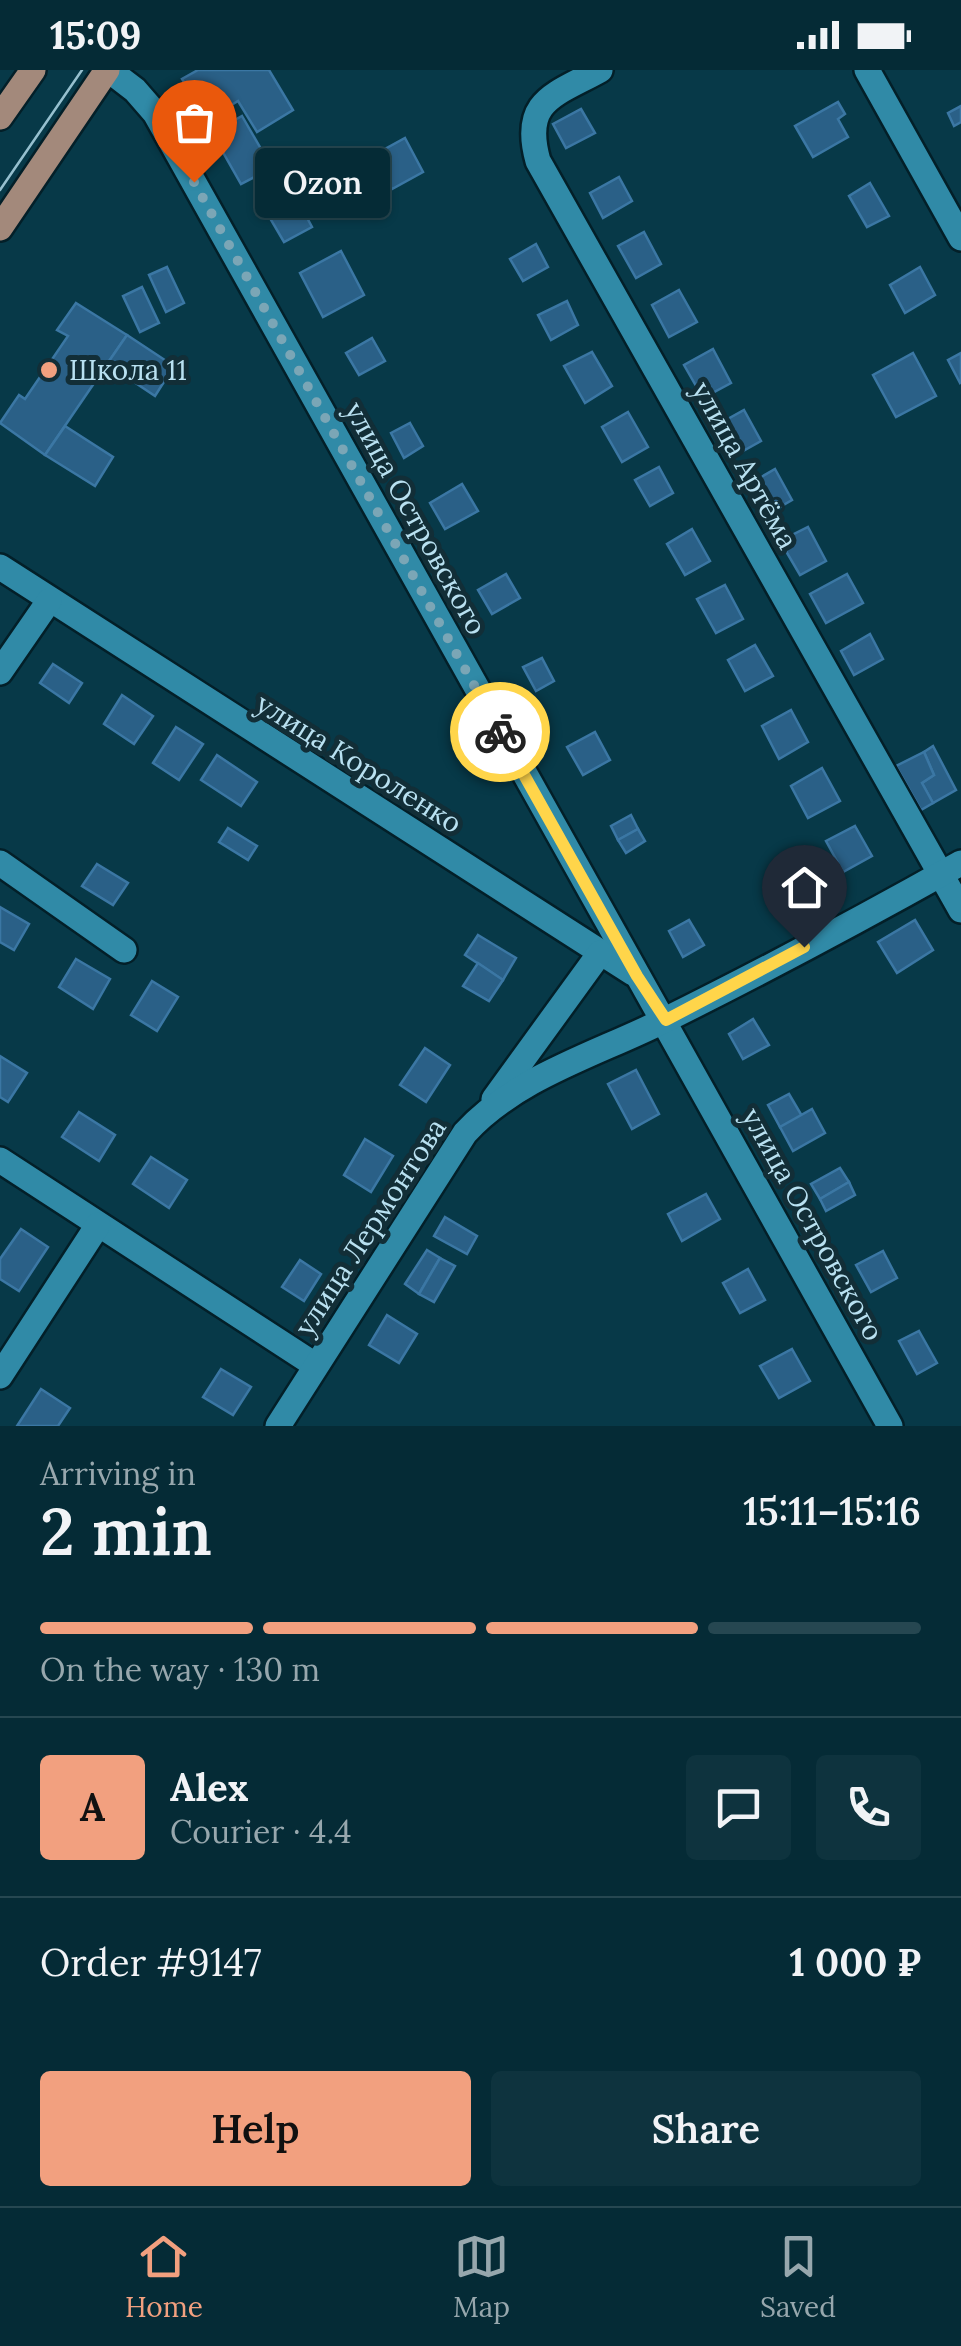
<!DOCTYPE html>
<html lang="en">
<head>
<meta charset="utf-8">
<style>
	body { margin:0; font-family:Lora,serif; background:#0e333e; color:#f1f3f6; height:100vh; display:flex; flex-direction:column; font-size:38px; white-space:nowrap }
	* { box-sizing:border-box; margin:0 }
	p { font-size:32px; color:#97a7ad }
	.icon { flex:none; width:55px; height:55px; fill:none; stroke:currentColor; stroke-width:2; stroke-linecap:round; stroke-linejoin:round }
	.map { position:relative; height:1356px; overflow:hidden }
	.details { display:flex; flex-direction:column; background:#052b36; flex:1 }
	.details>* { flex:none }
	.pin { position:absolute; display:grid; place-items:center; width:85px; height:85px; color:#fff; margin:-102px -42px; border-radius:50% 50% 50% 0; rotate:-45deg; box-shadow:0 0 10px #0007 }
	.pin .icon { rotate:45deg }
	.courier { position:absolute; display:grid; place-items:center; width:100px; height:100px; margin:-50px; border:8px solid #ffd54a; border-radius:50%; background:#fff; color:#222; box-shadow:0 2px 12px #0007 }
	.bubble { position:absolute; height:70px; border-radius:10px; background:#052b36; box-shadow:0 2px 8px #0004,0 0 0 2px #264751; font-size:32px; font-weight:600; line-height:70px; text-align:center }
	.headline em { font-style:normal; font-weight:600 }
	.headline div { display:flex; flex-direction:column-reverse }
	.headline { display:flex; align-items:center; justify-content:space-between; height:170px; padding:0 40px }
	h1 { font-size:65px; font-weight:600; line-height:75px }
	.bar { display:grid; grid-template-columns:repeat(4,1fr); gap:15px 10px; align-content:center; height:120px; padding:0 40px }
	.bar i { height:12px; border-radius:8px; background:#264751 }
	.bar .selected { background:#f2a07f }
	.bar p { grid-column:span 4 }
	.line { display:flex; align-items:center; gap:25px; padding:0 40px; border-top:2px solid #264751 }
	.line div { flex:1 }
	.round { display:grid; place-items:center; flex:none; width:105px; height:105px; border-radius:10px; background:#0e333e }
	.primary-button { display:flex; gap:20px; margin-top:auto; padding:20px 40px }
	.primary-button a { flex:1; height:115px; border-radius:10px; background:#f2a07f; color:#111; font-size:40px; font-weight:600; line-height:115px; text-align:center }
	.primary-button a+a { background:#0e333e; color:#f1f3f6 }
	.status { display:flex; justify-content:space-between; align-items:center; height:70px; padding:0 50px; background:#052b36; direction:ltr }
	.status svg { height:28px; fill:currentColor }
	.tab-bar { display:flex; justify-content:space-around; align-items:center; height:140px; border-top:2px solid #264751; background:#052b36; font-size:28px; color:#97a7ad }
	.tab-bar a { display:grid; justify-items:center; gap:5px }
	.tab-bar .selected { color:#f2a07f }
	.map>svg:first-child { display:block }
	.building { fill:#2a6087; stroke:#3b77a4; stroke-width:2.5 }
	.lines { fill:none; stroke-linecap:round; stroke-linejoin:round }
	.minor-casing { stroke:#031f28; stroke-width:30 }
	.major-casing { stroke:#031f28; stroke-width:30 }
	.minor { stroke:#308aa7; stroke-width:25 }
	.major { stroke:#a3897b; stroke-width:25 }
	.tram { stroke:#96c0cf; stroke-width:2.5 }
	.done { stroke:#7ba6b6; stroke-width:10; stroke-dasharray:0 18 }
	.route { stroke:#ffd54a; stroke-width:12 }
	.poi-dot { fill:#f2a07f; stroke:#122e37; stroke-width:4 }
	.labels { text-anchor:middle; stroke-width:10; stroke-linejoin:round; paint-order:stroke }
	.poi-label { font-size:28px; fill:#b9e1f1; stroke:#122e37; text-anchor:start }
	.street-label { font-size:28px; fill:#b9e1f1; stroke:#122e37 }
</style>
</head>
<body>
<div class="status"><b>15:09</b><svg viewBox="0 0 49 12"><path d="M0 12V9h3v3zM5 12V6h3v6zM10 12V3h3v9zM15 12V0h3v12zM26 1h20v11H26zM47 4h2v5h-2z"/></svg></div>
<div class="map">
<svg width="961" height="1356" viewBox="0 0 961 1356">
	<rect width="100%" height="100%" fill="#073948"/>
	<g class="building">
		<path d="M198,0H269L293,40L257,62L238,31L207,50L182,9Z"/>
		<path d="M838,32L845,44L838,49L848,67L813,87L795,56Z"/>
		<path d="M961,36V52L954,56L948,43Z"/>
		<path d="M581,39L595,63L566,78L553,54Z"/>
		<path d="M242,46L272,98L241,114L212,63Z"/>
		<path d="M405,68L423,102L392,119L374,85Z"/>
		<path d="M619,107L632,131L603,148L590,123Z"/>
		<path d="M870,113L889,146L867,157L849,126Z"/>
		<path d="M292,120L312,157L284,172L264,138Z"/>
		<path d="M644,162L661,194L636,208L618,176Z"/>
		<path d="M536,174L548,197L523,211L510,189Z"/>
		<path d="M341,181L364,225L323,247L300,203Z"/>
		<path d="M167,197L184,233L166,242L149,205Z"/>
		<path d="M920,197L935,225L905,243L890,215Z"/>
		<path d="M142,217L159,253L140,262L123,226Z"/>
		<path d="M679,220L697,252L669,267L652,235Z"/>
		<path d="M567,231L578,255L551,270L538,245Z"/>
		<path d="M76,233L127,265L45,385L0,353L19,325L25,329L68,266L57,260Z"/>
		<path d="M127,265L174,296L155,326L107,294Z"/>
		<path d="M372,268L385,291L359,305L346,283Z"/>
		<path d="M713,279L731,313L703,328L684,295Z"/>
		<path d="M592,282L612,316L585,333L564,296Z"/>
		<path d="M913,283L936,326L896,347L873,305Z"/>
		<path d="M961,283V312L960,313L948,290Z"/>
		<path d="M744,340L761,371L734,386L717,355Z"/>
		<path d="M628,342L648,377L622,392L602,357Z"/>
		<path d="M410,353L423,376L404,388L391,363Z"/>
		<path d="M65,356L113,387L95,416L45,385Z"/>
		<path d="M659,397L673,423L650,436L635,410Z"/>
		<path d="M775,399L792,430L766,445L749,414Z"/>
		<path d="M462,414L478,441L445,459L430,433Z"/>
		<path d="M808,457L826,491L800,505L780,471Z"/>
		<path d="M692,459L710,491L685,505L667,474Z"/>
		<path d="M506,504L520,528L492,544L478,520Z"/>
		<path d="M847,504L863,533L826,553L810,524Z"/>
		<path d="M725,515L743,549L716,563L697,529Z"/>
		<path d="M870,564L883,589L854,605L841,581Z"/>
		<path d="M755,575L773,606L745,621L728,590Z"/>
		<path d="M542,588L554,611L536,621L523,597Z"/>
		<path d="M53,594L82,613L69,633L40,613Z"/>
		<path d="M122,625L153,646L134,674L104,654Z"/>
		<path d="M791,640L808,672L779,689L762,656Z"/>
		<path d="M176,657L203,674L179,710L153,693Z"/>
		<path d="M595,662L610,690L583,705L567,677Z"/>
		<path d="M933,676L956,720L933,733L922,713L934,705L924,682Z"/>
		<path d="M924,682L934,705L922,713L933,733L921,740L896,696Z"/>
		<path d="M217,685L257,712L241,736L201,710Z"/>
		<path d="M822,698L840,731L808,748L791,716Z"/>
		<path d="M631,745L638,759L618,770L611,756Z"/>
		<path d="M855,756L872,786L843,802L826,771Z"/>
		<path d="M228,758L257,776L248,790L219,772Z"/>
		<path d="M638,759L645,771L626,783L618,770Z"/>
		<path d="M97,794L128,813L113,835L82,816Z"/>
		<path d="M0,837L29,854L14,880L0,872Z"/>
		<path d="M689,850L704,875L683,887L669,861Z"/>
		<path d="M915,850L933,880L897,903L878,872Z"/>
		<path d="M478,865L516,888L503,910L465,885Z"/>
		<path d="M76,889L110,909L93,939L59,917Z"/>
		<path d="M478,893L503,910L489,931L463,916Z"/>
		<path d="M152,911L178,927L157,961L131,945Z"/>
		<path d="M753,949L769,975L743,989L729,964Z"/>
		<path d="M425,978L450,995L426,1032L400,1015Z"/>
		<path d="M0,986L27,1003L8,1032L0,1027Z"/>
		<path d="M636,1000L659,1044L632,1059L608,1014Z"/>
		<path d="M789,1024L802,1046L780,1057L768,1035Z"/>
		<path d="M812,1039L825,1063L793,1081L780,1057Z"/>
		<path d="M79,1042L115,1065L99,1091L62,1067Z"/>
		<path d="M365,1069L393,1086L371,1122L344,1105Z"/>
		<path d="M151,1087L187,1110L169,1138L133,1114Z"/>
		<path d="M840,1098L849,1112L820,1129L811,1114Z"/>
		<path d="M849,1112L855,1125L826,1141L820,1129Z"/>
		<path d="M706,1124L720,1149L682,1171L668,1144Z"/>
		<path d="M445,1147L477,1166L467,1184L434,1166Z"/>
		<path d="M21,1159L48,1177L19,1221L0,1209V1189Z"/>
		<path d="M427,1180L440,1188L419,1224L405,1214Z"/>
		<path d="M883,1181L897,1208L871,1222L856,1195Z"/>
		<path d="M440,1188L455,1196L434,1232L419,1224Z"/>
		<path d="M300,1190L321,1204L304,1231L282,1217Z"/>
		<path d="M748,1199L765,1230L740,1243L723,1213Z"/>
		<path d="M387,1245L417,1264L399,1293L369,1275Z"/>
		<path d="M919,1261L937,1293L917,1304L899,1271Z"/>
		<path d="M792,1279L810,1311L779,1328L760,1296Z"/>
		<path d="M221,1299L251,1317L233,1345L203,1327Z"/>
		<path d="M41,1319L70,1338L58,1356H17Z"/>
	</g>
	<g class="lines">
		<g class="minor-casing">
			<g id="minor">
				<path d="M109,0L135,20L155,43L890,1356"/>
				<path d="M600,0C555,25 521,30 538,91L961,840"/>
				<path d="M867,0L961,168"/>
				<path d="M0,497L633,903"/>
				<path d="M0,602L49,531"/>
				<path d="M0,793L124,880"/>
				<path d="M494,1029L600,883"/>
				<path d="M0,1090L315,1295"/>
				<path d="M0,1306L98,1155"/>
				<path d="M278,1356L465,1063C516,1007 597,984 663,951C764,901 863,848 961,793"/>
			</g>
		</g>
		<g class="major-casing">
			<g id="major">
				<path d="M0,47L33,0"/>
				<path d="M0,158L107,0"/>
			</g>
		</g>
		<use href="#minor" class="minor"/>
		<use href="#major" class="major"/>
		<path class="tram" d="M0,120L82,0"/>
	</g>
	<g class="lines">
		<path class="done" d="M194,112L500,662"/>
		<path class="route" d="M500,662L637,906L666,950L804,877"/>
	</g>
	<circle class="poi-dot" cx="49" cy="300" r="10"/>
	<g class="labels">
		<g class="poi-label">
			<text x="69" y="310">Школа 11</text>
		</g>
		<g class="street-label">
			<text transform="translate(745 395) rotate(61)" y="10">улица Артёма</text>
			<text transform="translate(416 448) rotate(61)" y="10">улица Островского</text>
			<text transform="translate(359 693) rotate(32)" y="10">улица Короленко</text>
			<text transform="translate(813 1154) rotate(61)" y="10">улица Островского</text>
			<text transform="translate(370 1157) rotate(-57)" y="10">улица Лермонтова</text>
		</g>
	</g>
</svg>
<div class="pin" style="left:194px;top:112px;background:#ea580c"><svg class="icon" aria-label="bag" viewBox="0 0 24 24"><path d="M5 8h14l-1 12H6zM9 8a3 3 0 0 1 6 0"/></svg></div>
<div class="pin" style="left:804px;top:877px;background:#1f2937"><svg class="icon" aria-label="home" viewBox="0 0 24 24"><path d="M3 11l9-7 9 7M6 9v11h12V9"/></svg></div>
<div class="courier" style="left:500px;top:662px"><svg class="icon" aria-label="bike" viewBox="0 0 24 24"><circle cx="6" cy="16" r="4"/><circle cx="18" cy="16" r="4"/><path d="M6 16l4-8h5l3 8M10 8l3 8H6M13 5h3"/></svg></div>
<div class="bubble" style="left:255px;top:78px;width:135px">Ozon</div>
</div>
<section class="details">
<div class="headline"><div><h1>2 min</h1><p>Arriving in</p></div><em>15:11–15:16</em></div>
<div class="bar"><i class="selected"></i><i class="selected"></i><i class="selected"></i><i></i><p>On the way · 130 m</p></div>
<div class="line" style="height:180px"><b class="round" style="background:#f2a07f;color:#111">A</b><div><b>Alex</b><p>Courier · 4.4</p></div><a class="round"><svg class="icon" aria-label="chat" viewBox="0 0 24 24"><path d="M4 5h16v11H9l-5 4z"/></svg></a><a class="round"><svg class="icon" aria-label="phone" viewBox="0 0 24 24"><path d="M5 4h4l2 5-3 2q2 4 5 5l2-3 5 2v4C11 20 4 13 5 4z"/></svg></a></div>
<div class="line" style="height:130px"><div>Order #9147</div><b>1 000 ₽</b></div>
<div class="primary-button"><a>Help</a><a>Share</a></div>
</section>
<nav class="tab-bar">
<a class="selected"><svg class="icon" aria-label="home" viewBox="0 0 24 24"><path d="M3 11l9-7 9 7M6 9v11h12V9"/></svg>Home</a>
<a><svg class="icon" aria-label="map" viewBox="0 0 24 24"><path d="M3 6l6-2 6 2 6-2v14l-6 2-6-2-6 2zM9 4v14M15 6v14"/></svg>Map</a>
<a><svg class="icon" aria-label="saved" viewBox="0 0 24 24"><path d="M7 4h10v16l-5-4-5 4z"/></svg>Saved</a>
</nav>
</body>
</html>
